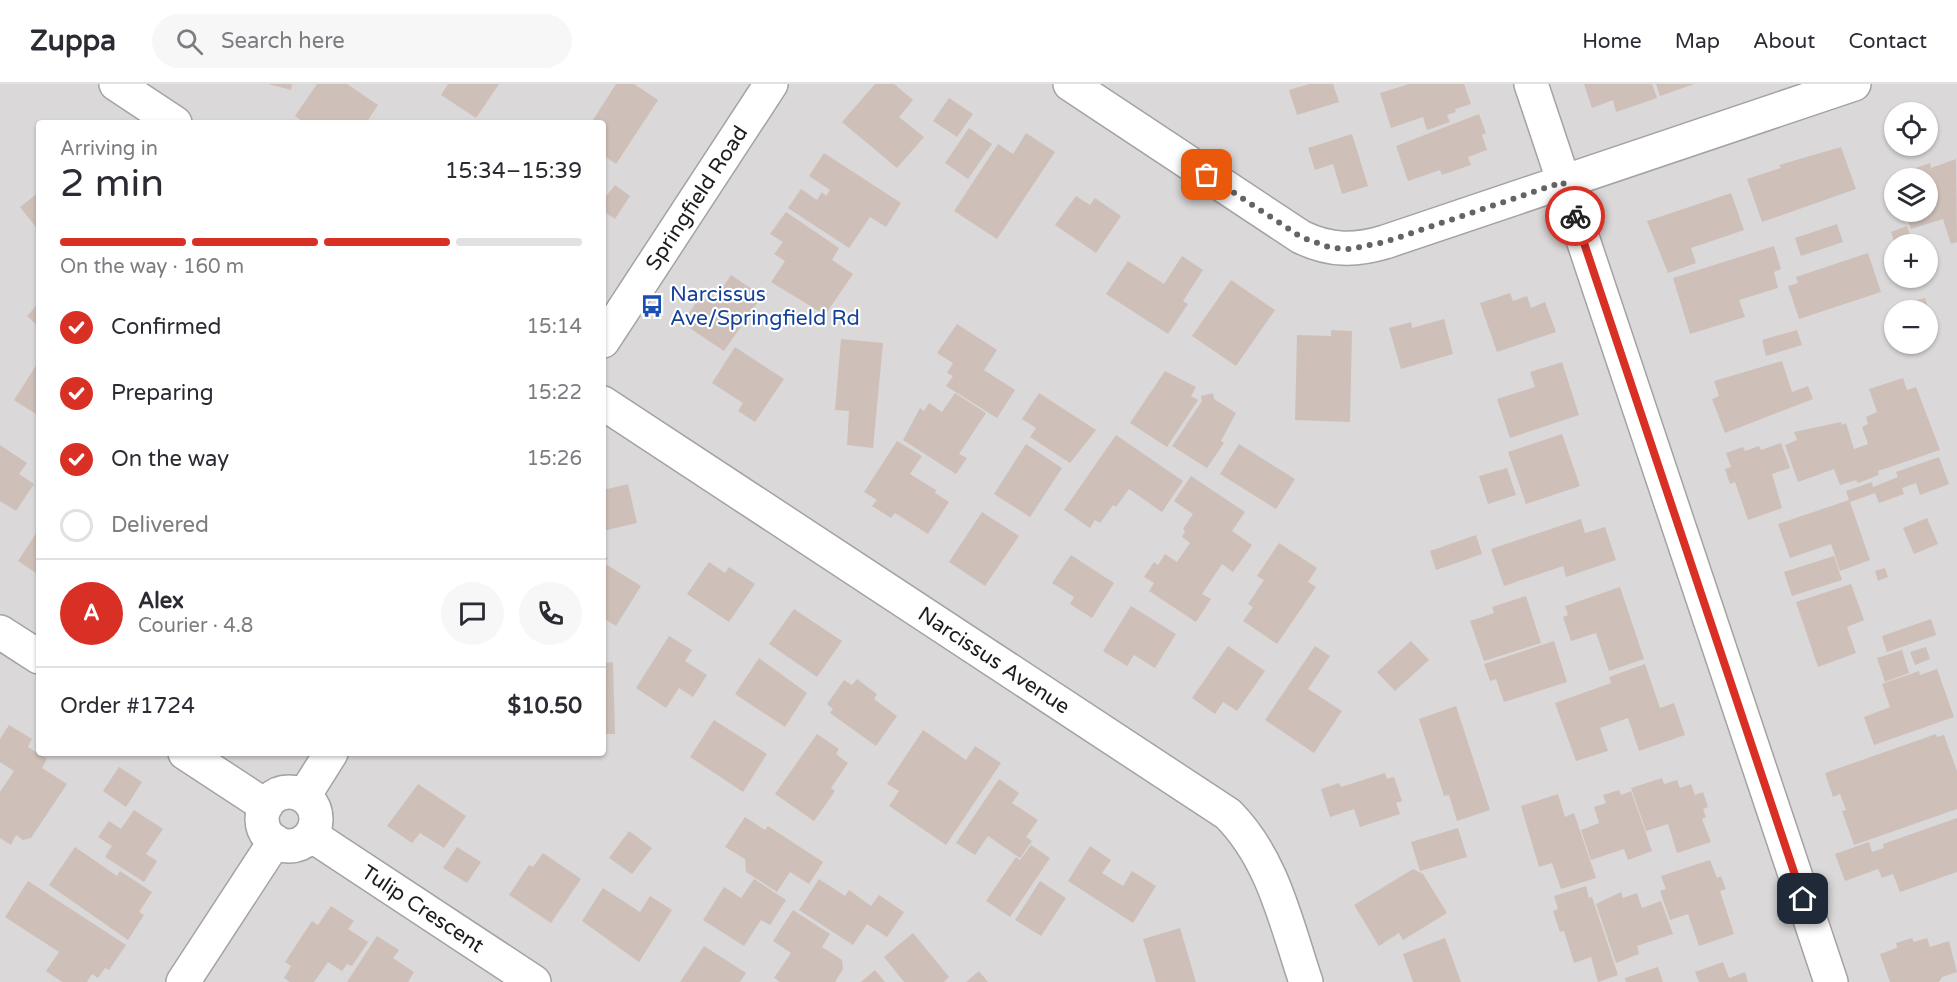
<!DOCTYPE html>
<html lang="en">
<head>
<meta charset="utf-8">
<style>
	body { margin:0; font-family:"Varela Round",sans-serif; background:#f7f7f7; color:#2b2b33; height:100vh; display:flex; flex-direction:column; font-size:22px; white-space:nowrap }
	* { box-sizing:border-box; margin:0 }
	p { font-size:20px; color:#7c7c81 }
	.icon { flex:none; width:33px; height:33px; fill:none; stroke:currentColor; stroke-width:2; stroke-linecap:round; stroke-linejoin:round }
	.map { position:relative; flex:1; overflow:hidden }
	.drawer { position:absolute; left:36px; top:36px; width:570px; height:636px; display:flex; flex-direction:column; background:#fff; border-radius:6px; box-shadow:0 2px 4px #0004 }
	.drawer>* { flex:none }
	.controls { position:absolute; left:1884px; top:18px; display:grid; gap:12px }
	.controls a { display:grid; place-items:center; width:54px; height:54px; border-radius:50%; background:#fff; box-shadow:0 2px 4px #0004; font-size:30px }
	.pin { position:absolute; display:grid; place-items:center; width:51px; height:51px; color:#fff; margin:-26px; border-radius:12px; box-shadow:0 3px 9px #0006 }
	.courier { position:absolute; display:grid; place-items:center; width:60px; height:60px; margin:-30px; border:4px solid #d93025; border-radius:50%; background:#fff; color:#222; box-shadow:0 2px 8px #0007 }
	.head em { font-style:normal; font-weight:600 }
	.head div { display:flex; flex-direction:column-reverse }
	.head { display:flex; align-items:center; justify-content:space-between; height:102px; padding:0 24px }
	h1 { font-size:39px; font-weight:600; line-height:45px }
	.bar { display:grid; grid-template-columns:repeat(4,1fr); gap:9px 6px; align-content:center; height:72px; padding:0 24px }
	.bar i { height:8px; border-radius:4px; background:#e1e1e2 }
	.bar .on { background:#d93025 }
	.bar p { grid-column:span 4 }
	.line { display:flex; align-items:center; gap:15px; padding:0 24px; border-top:2px solid #e1e1e2 }
	.line div { flex:1 }
	.round { display:grid; place-items:center; flex:none; width:63px; height:63px; border-radius:32px; background:#f7f7f7 }
	ol { padding:0 24px; list-style:none }
	li { display:flex; align-items:center; gap:18px; height:66px }
	li p { margin-inline-start:auto }
	li .icon { padding:6px; border-radius:50%; background:#d93025; color:#fff; stroke-width:4 }
	li:last-child { color:#7c7c81 }
	li i { width:33px; height:33px; border:3px solid #e1e1e2; border-radius:50% }
	header { display:flex; align-items:center; gap:36px; box-sizing:border-box; height:84px; padding:0 30px; background:#fff; border-bottom:2px solid #e1e1e2 }
	header strong { font-size:28px }
	nav { display:flex; gap:33px; margin-inline-start:auto; font-size:21px }
	.search { width:420px; height:54px; background:#f7f7f7; display:flex; align-items:center; gap:15px; box-sizing:border-box; padding:0 21px; border-radius:33px; color:#7c7c81; font-size:22px }
	.map>svg:first-child { display:block }
	.residential { fill:#dad8d9; fill-rule:evenodd }
	.building { fill:#cec0b9 }
	.lines { fill:none; stroke-linecap:round; stroke-linejoin:round }
	.minor-casing { stroke:#a3a3a3; stroke-width:36 }
	.minor { stroke:#fff; stroke-width:33 }
	.done { stroke:#666361; stroke-width:6; stroke-dasharray:0 10.8 }
	.route { stroke:#d93025; stroke-width:8 }
	.labels { text-anchor:middle; stroke-width:4.5; stroke-linejoin:round; paint-order:stroke }
	.street-label { font-size:21px; fill:#1c1c1c; stroke:#fff }
	.transit-label { font-size:21px; fill:#164399; stroke:#fff; text-anchor:start }
</style>
</head>
<body>
<header>
<strong>Zuppa</strong>
<div class="search"><svg class="icon" aria-label="search" viewBox="0 0 24 24"><circle cx="10" cy="10" r="6"/><path d="M15 15l6 6"/></svg>Search here</div>
<nav><a>Home</a><a>Map</a><a>About</a><a>Contact</a></nav>
</header>
<div class="map">
<svg width="1957" height="898" viewBox="0 0 1957 898">
	<rect width="100%" height="100%" fill="#eee8e0"/>
	<path class="residential" d="M0,0H1957V898H0ZM1894,28H1928V62H1894ZM39,39H603V669H39ZM1894,94H1928V128H1894ZM1894,160H1928V194H1894ZM1894,226H1928V260H1894Z"/>
	<g class="building">
		<path d="M268,0H292L291,6Z"/>
		<path d="M317,0H347L378,21L366,39H305L295,32Z"/>
		<path d="M448,0H499L476,34L441,11Z"/>
		<path d="M616,0H634L658,16L616,80L603,71V39H591Z"/>
		<path d="M875,0H894L913,16L899,33L924,53L897,84L842,38Z"/>
		<path d="M1309,0H1333L1339,18L1297,31L1289,6Z"/>
		<path d="M1409,0H1464L1471,20L1455,25L1456,28L1447,31L1450,38L1427,46L1423,33L1391,44L1380,9Z"/>
		<path d="M1584,0H1652L1657,14L1616,28L1613,16L1592,24Z"/>
		<path d="M1656,0H1694L1660,12Z"/>
		<path d="M949,14L973,30L957,53L933,37Z"/>
		<path d="M1479,30L1486,49L1482,51L1487,66L1468,73L1471,81L1442,91L1440,86L1408,97L1396,62Z"/>
		<path d="M969,44L992,60L968,95L945,79Z"/>
		<path d="M1026,49L1055,68L997,155L954,127L998,60L1013,70Z"/>
		<path d="M1352,50L1368,102L1342,110L1333,80L1315,86L1308,64Z"/>
		<path d="M1841,63L1856,105L1762,138L1747,95L1781,84L1779,81Z"/>
		<path d="M824,69L901,119L886,143L870,133L849,164L788,124L801,105L817,116L822,108L826,112L830,106L809,92Z"/>
		<path d="M1956,75L1957,158L1951,160L1943,135L1911,145L1905,128H1928V94H1893L1892,92L1930,79L1931,84Z"/>
		<path d="M615,101L630,112L615,135L603,127V116Z"/>
		<path d="M39,108V147L20,123Z"/>
		<path d="M1731,109L1744,146L1691,164L1696,179L1668,189L1647,137Z"/>
		<path d="M1076,112L1090,121L1095,114L1121,132L1096,169L1055,141Z"/>
		<path d="M786,128L839,164L832,176L853,190L825,231L771,198L785,177L774,170L783,158L770,150Z"/>
		<path d="M1837,140L1843,158L1801,172L1795,154Z"/>
		<path d="M1907,142L1913,160H1895L1891,148Z"/>
		<path d="M1774,162L1781,185L1774,188L1778,204L1739,216L1745,233L1690,250L1673,194Z"/>
		<path d="M1868,169L1881,208L1799,235L1788,202L1798,199L1796,193Z"/>
		<path d="M1182,172L1203,186L1183,217L1188,220L1168,250L1106,210L1128,177L1164,200Z"/>
		<path d="M731,191L762,212L724,267L682,239L705,206L716,214Z"/>
		<path d="M1231,196L1275,226L1236,282L1192,252Z"/>
		<path d="M1510,209L1513,217L1527,212L1531,224L1545,218L1556,248L1497,268L1480,219Z"/>
		<path d="M1925,214L1929,226H1913L1910,218Z"/>
		<path d="M39,219V243L27,232Z"/>
		<path d="M1444,235L1453,270L1401,285L1389,244L1411,238L1412,244Z"/>
		<path d="M957,240L997,266L984,286L1015,306L997,334L946,302L953,292L947,289L953,279L937,269Z"/>
		<path d="M1331,246L1352,247L1350,338L1295,336L1297,251L1331,252Z"/>
		<path d="M1797,246L1802,261L1766,272L1762,256Z"/>
		<path d="M841,255L883,259L873,364L847,361L849,327L835,326Z"/>
		<path d="M735,263L784,295L755,338L738,327L743,319L712,299Z"/>
		<path d="M39,277V332L14,316Z"/>
		<path d="M1782,277L1792,308L1808,302L1813,315L1725,349L1712,315L1719,312L1714,297Z"/>
		<path d="M1562,278L1579,331L1510,354L1497,315L1535,303L1530,288Z"/>
		<path d="M1165,287L1196,303L1191,312L1198,316L1167,363L1130,339Z"/>
		<path d="M1903,294L1907,306L1916,303L1940,366L1878,387L1879,391L1858,399L1856,396L1840,401L1834,385L1798,398L1785,361L1797,356L1794,348L1841,338L1842,341L1846,339L1854,365L1868,360L1862,343L1868,340L1866,333L1877,328L1869,305Z"/>
		<path d="M955,309L986,329L959,370L967,374L956,390L903,356L920,324L924,327L929,319L942,328Z"/>
		<path d="M1039,309L1096,346L1070,379L1030,353L1036,344L1022,335Z"/>
		<path d="M1213,309L1214,315L1236,329L1221,357L1224,359L1207,384L1172,362L1202,317L1201,312Z"/>
		<path d="M1562,350L1580,402L1526,420L1508,368Z"/>
		<path d="M1116,351L1183,397L1162,428L1129,405L1116,423L1113,421L1100,439L1095,436L1090,444L1064,426Z"/>
		<path d="M897,357L922,372L910,390L936,406L935,409L949,418L928,450L895,429L891,434L872,422L877,416L864,408Z"/>
		<path d="M1781,359L1790,384L1772,390L1782,424L1748,436L1735,398L1730,400L1725,385L1731,383L1726,369L1743,363L1745,367L1759,362L1761,366Z"/>
		<path d="M1026,360L1062,384L1030,433L994,410Z"/>
		<path d="M1239,360L1295,395L1276,425L1220,390Z"/>
		<path d="M0,361L27,379L19,390L34,400L16,427L0,417Z"/>
		<path d="M1939,373L1949,400L1920,411L1916,399L1902,404L1904,410L1879,419L1875,409L1850,418L1870,476L1840,487L1831,460L1790,474L1778,440L1849,416L1846,407L1872,398L1873,403L1898,393L1896,388Z"/>
		<path d="M1507,384L1516,411L1488,420L1479,392Z"/>
		<path d="M1191,392L1245,428L1232,447L1252,461L1233,488L1222,480L1202,510L1211,515L1196,538L1149,507L1154,499L1144,493L1154,478L1158,481L1165,470L1177,478L1190,459L1182,453L1185,447L1183,445L1193,430L1174,417Z"/>
		<path d="M628,400L637,439L603,447V406Z"/>
		<path d="M982,428L1019,452L985,502L949,478Z"/>
		<path d="M1927,434L1938,460L1914,470L1903,444Z"/>
		<path d="M1581,435L1585,449L1605,443L1616,476L1566,493L1563,482L1504,502L1491,465Z"/>
		<path d="M39,445V491L18,477Z"/>
		<path d="M1476,451L1482,470L1436,486L1430,467Z"/>
		<path d="M1279,459L1317,484L1308,498L1316,503L1277,560L1243,537L1253,523L1248,520L1264,496L1257,492Z"/>
		<path d="M603,471L608,474L604,479L641,502L616,542L603,534Z"/>
		<path d="M1071,471L1114,499L1092,534L1070,520L1074,513L1052,499Z"/>
		<path d="M1834,472L1842,496L1792,512L1784,488Z"/>
		<path d="M709,478L725,489L729,483L755,500L729,538L687,510Z"/>
		<path d="M1885,484L1888,493L1878,497L1875,487Z"/>
		<path d="M1851,500L1864,536L1847,543L1856,569L1818,583L1796,518Z"/>
		<path d="M1620,503L1644,575L1609,587L1596,549L1571,557L1563,533L1568,531L1565,522Z"/>
		<path d="M1526,512L1541,559L1484,577L1470,537L1494,529L1492,523Z"/>
		<path d="M1131,522L1176,550L1155,584L1134,571L1127,582L1103,567Z"/>
		<path d="M794,525L842,557L817,593L769,560Z"/>
		<path d="M1931,535L1936,551L1887,568L1882,552Z"/>
		<path d="M669,552L692,566L685,577L707,591L693,613L679,604L666,624L636,604Z"/>
		<path d="M1411,557L1429,576L1395,607L1377,588Z"/>
		<path d="M1554,557L1567,598L1504,618L1496,595L1490,597L1484,580Z"/>
		<path d="M1228,562L1265,587L1237,627L1223,618L1215,630L1192,614Z"/>
		<path d="M1315,562L1330,572L1308,605L1342,627L1314,669L1265,636Z"/>
		<path d="M1926,563L1930,575L1915,581L1910,568Z"/>
		<path d="M1902,566L1909,589L1885,598L1877,574Z"/>
		<path d="M759,574L807,609L785,643L735,610Z"/>
		<path d="M613,578L615,650H603V579Z"/>
		<path d="M1645,580L1660,624L1674,619L1685,651L1639,667L1628,634L1600,644L1608,667L1576,677L1555,619L1611,599L1609,593Z"/>
		<path d="M1937,585L1954,633L1874,661L1864,633L1890,623L1882,600L1919,587L1920,591Z"/>
		<path d="M857,595L877,610L874,615L897,632L876,662L830,629L833,625L827,620L844,596L852,601Z"/>
		<path d="M1456,622L1490,726L1457,737L1449,711L1444,712L1419,635Z"/>
		<path d="M714,636L767,670L743,708L690,673Z"/>
		<path d="M9,641L32,655L28,663L47,675L42,684L67,700L31,754L23,756L16,751L11,761L0,754V708L14,687L0,678V655Z"/>
		<path d="M923,646L966,676L975,662L1001,679L946,761L889,722L899,707L887,700Z"/>
		<path d="M817,650L839,665L836,670L848,679L831,704L835,707L814,737L775,710Z"/>
		<path d="M1936,650L1937,653L1944,651L1957,687V725L1854,761L1842,727L1846,726L1840,710L1833,713L1825,689Z"/>
		<path d="M119,683L142,698L126,723L103,707Z"/>
		<path d="M1385,689L1387,695L1394,693L1402,717L1396,719L1400,730L1360,743L1354,725L1330,733L1321,705L1339,699L1341,703Z"/>
		<path d="M1662,694L1664,700L1677,696L1680,704L1691,700L1695,711L1703,708L1708,723L1703,725L1706,733L1702,735L1711,758L1677,769L1668,740L1646,747L1631,704Z"/>
		<path d="M999,695L1019,709L1012,719L1038,736L1026,753L1032,757L1020,774L988,752L975,771L956,759Z"/>
		<path d="M418,700L466,732L444,764L420,749L412,759L387,742Z"/>
		<path d="M1619,706L1621,711L1631,707L1652,767L1628,776L1624,765L1591,776L1581,746L1599,739L1594,723L1606,719L1603,711Z"/>
		<path d="M1558,710L1565,733L1574,729L1596,794L1561,805L1552,779L1539,783L1521,722Z"/>
		<path d="M134,726L163,745L146,770L157,777L144,798L105,773L112,762L98,753L109,737L121,745Z"/>
		<path d="M745,733L765,746L768,742L823,778L809,800L790,788L777,808L746,788L745,775L725,763Z"/>
		<path d="M1957,734V788L1900,808L1893,790L1882,794L1878,785L1845,797L1835,770L1869,758L1872,768L1884,764L1883,760Z"/>
		<path d="M1458,744L1467,773L1420,787L1411,758Z"/>
		<path d="M629,747L652,764L632,790L609,774Z"/>
		<path d="M1031,761L1050,774L1010,833L986,817L1016,773L1020,776Z"/>
		<path d="M1090,762L1111,776L1102,789L1123,802L1132,787L1156,802L1133,839L1068,797Z"/>
		<path d="M75,763L117,792L120,787L152,808L139,828L144,831L128,856L49,801Z"/>
		<path d="M457,763L481,778L467,799L443,784Z"/>
		<path d="M543,769L581,795L551,839L509,811L529,781L533,783Z"/>
		<path d="M1710,776L1717,794L1721,792L1726,805L1720,807L1734,850L1699,862L1688,830L1670,836L1660,807L1666,805L1661,792Z"/>
		<path d="M1413,785L1423,790L1447,829L1403,856L1399,849L1379,862L1354,821Z"/>
		<path d="M754,795L786,816L770,841L761,836L744,862L703,836L724,803L741,814Z"/>
		<path d="M819,795L845,812L849,806L871,822L879,811L904,828L887,853L867,840L853,861L799,826Z"/>
		<path d="M28,797L126,861L109,886L105,884L98,894L92,890L87,898H62L46,887L59,868L5,833Z"/>
		<path d="M1040,797L1066,814L1041,852L1015,836Z"/>
		<path d="M1586,802L1589,814L1592,813L1618,891L1598,898L1591,873L1574,879L1564,847L1560,848L1553,827L1558,825L1554,812Z"/>
		<path d="M603,804L640,828L650,812L672,826L639,878L582,837Z"/>
		<path d="M1621,808L1623,814L1637,809L1642,824L1661,817L1673,850L1637,862L1639,870L1616,879L1596,820Z"/>
		<path d="M331,822L354,837L348,845L368,858L352,882L347,880L342,887L328,878L314,898H290L284,894L291,882L285,878L312,837L318,841Z"/>
		<path d="M793,826L830,850L822,863L842,876L843,885L835,898H780L774,894L791,869L773,857Z"/>
		<path d="M1180,844L1196,898H1156L1143,855Z"/>
		<path d="M913,849L949,893L944,898H904L884,873Z"/>
		<path d="M377,852L399,866L393,874L414,888L408,898H347Z"/>
		<path d="M1445,854L1461,898H1413L1403,870Z"/>
		<path d="M1912,854L1914,858L1927,854L1930,863L1949,857L1957,888L1942,893L1939,898H1890L1880,870L1897,864L1896,859Z"/>
		<path d="M704,862L746,889L740,898H680Z"/>
		<path d="M1723,878L1729,894L1745,888L1748,898H1699L1695,888Z"/>
		<path d="M1658,883L1663,898H1626L1625,894Z"/>
		<path d="M875,886L885,898H861Z"/>
		<path d="M979,887L988,898H966Z"/>
	</g>
	<g class="lines">
		<g class="minor-casing">
			<g id="minor">
				<path d="M116,0L175,39"/>
				<path d="M1070,0L1301,153C1330,167 1355,167 1385,158L1854,0"/>
				<path d="M1531,0L1831,898"/>
				<path id="s1" d="M603,257L771,0"/>
				<path id="s2" d="M603,319L1228,730C1273,775 1286,839 1306,898"/>
				<path d="M0,548L39,573"/>
				<path d="M185,669L266,722"/>
				<circle cx="289" cy="735" r="27"/>
				<path d="M304,712L331,669"/>
				<path id="s3" d="M311,751L534,898"/>
				<path d="M183,898L275,757"/>
			</g>
		</g>
		<use href="#minor" class="minor"/>
	</g>
	<g class="lines">
		<path class="done" d="M1207,91L1301,153L1331,164L1350,165L1385,158L1563,98L1575,132"/>
		<path class="route" d="M1575,132L1803,815"/>
	</g>
	<defs>
		<g id="bus-bare" transform="scale(1.8)"><path d="M-5-6H5V4H4V6H2V4H-2V6H-4V4H-5ZM-3.5-4V0h7V-4ZM-3.5 1.2v1.5H-2V1.2ZM2 1.2v1.5H3.5V1.2Z" fill="#1a4fb4" stroke="#fff" stroke-width="2.5" paint-order="stroke"/></g>
	</defs>
	<g fill-rule="evenodd">
		<use href="#bus-bare" x="652" y="222"/>
	</g>
	<g class="labels">
		<g class="street-label">
			<text dy="7" stroke="none"><textPath href="#s1" startOffset="171">Springfield Road</textPath></text>
			<text dy="7" stroke="none"><textPath href="#s2" startOffset="468">Narcissus Avenue</textPath></text>
			<text dy="7" stroke="none"><textPath href="#s3" startOffset="134">Tulip Crescent</textPath></text>
		</g>
		<g class="transit-label">
			<text x="670" y="217">Narcissus<tspan x="670" dy="24">Ave/Springfield Rd</tspan></text>
		</g>
	</g>
</svg>
<div class="controls">
<a><svg class="icon" aria-label="locate" viewBox="0 0 24 24"><circle cx="12" cy="12" r="6"/><path d="M12 2v4M12 18v4M2 12h4M18 12h4"/></svg></a>
<a><svg class="icon" aria-label="layers" viewBox="0 0 24 24"><path d="M12 4l9 5-9 5-9-5zM3 14l9 5 9-5"/></svg></a>
<a>+</a>
<a>−</a>
</div>
<div class="pin" style="left:1207px;top:91px;background:#ea580c"><svg class="icon" aria-label="bag" viewBox="0 0 24 24"><path d="M5 8h14l-1 12H6zM9 8a3 3 0 0 1 6 0"/></svg></div>
<div class="pin" style="left:1803px;top:815px;background:#1f2937"><svg class="icon" aria-label="home" viewBox="0 0 24 24"><path d="M3 11l9-7 9 7M6 9v11h12V9"/></svg></div>
<div class="courier" style="left:1575px;top:132px"><svg class="icon" aria-label="bike" viewBox="0 0 24 24"><circle cx="6" cy="16" r="4"/><circle cx="18" cy="16" r="4"/><path d="M6 16l4-8h5l3 8M10 8l3 8H6M13 5h3"/></svg></div>
<section class="drawer">
<div class="head"><div><h1>2 min</h1><p>Arriving in</p></div><em>15:34–15:39</em></div>
<div class="bar"><i class="on"></i><i class="on"></i><i class="on"></i><i></i><p>On the way · 160 m</p></div>
<ol>
<li><svg class="icon" aria-label="check" viewBox="0 0 24 24"><path d="M5 12l5 5 9-10"/></svg>Confirmed<p>15:14</p></li>
<li><svg class="icon" aria-label="check" viewBox="0 0 24 24"><path d="M5 12l5 5 9-10"/></svg>Preparing<p>15:22</p></li>
<li><svg class="icon" aria-label="check" viewBox="0 0 24 24"><path d="M5 12l5 5 9-10"/></svg>On the way<p>15:26</p></li>
<li><i></i>Delivered</li>
</ol>
<div class="line" style="height:108px"><b class="round" style="background:#d93025;color:#fff">A</b><div><b>Alex</b><p>Courier · 4.8</p></div><a class="round"><svg class="icon" aria-label="chat" viewBox="0 0 24 24"><path d="M4 5h16v11H9l-5 4z"/></svg></a><a class="round"><svg class="icon" aria-label="phone" viewBox="0 0 24 24"><path d="M5 4h4l2 5-3 2q2 4 5 5l2-3 5 2v4C11 20 4 13 5 4z"/></svg></a></div>
<div class="line" style="height:78px"><div>Order #1724</div><b>$10.50</b></div>
</section>
</div>
</body>
</html>
